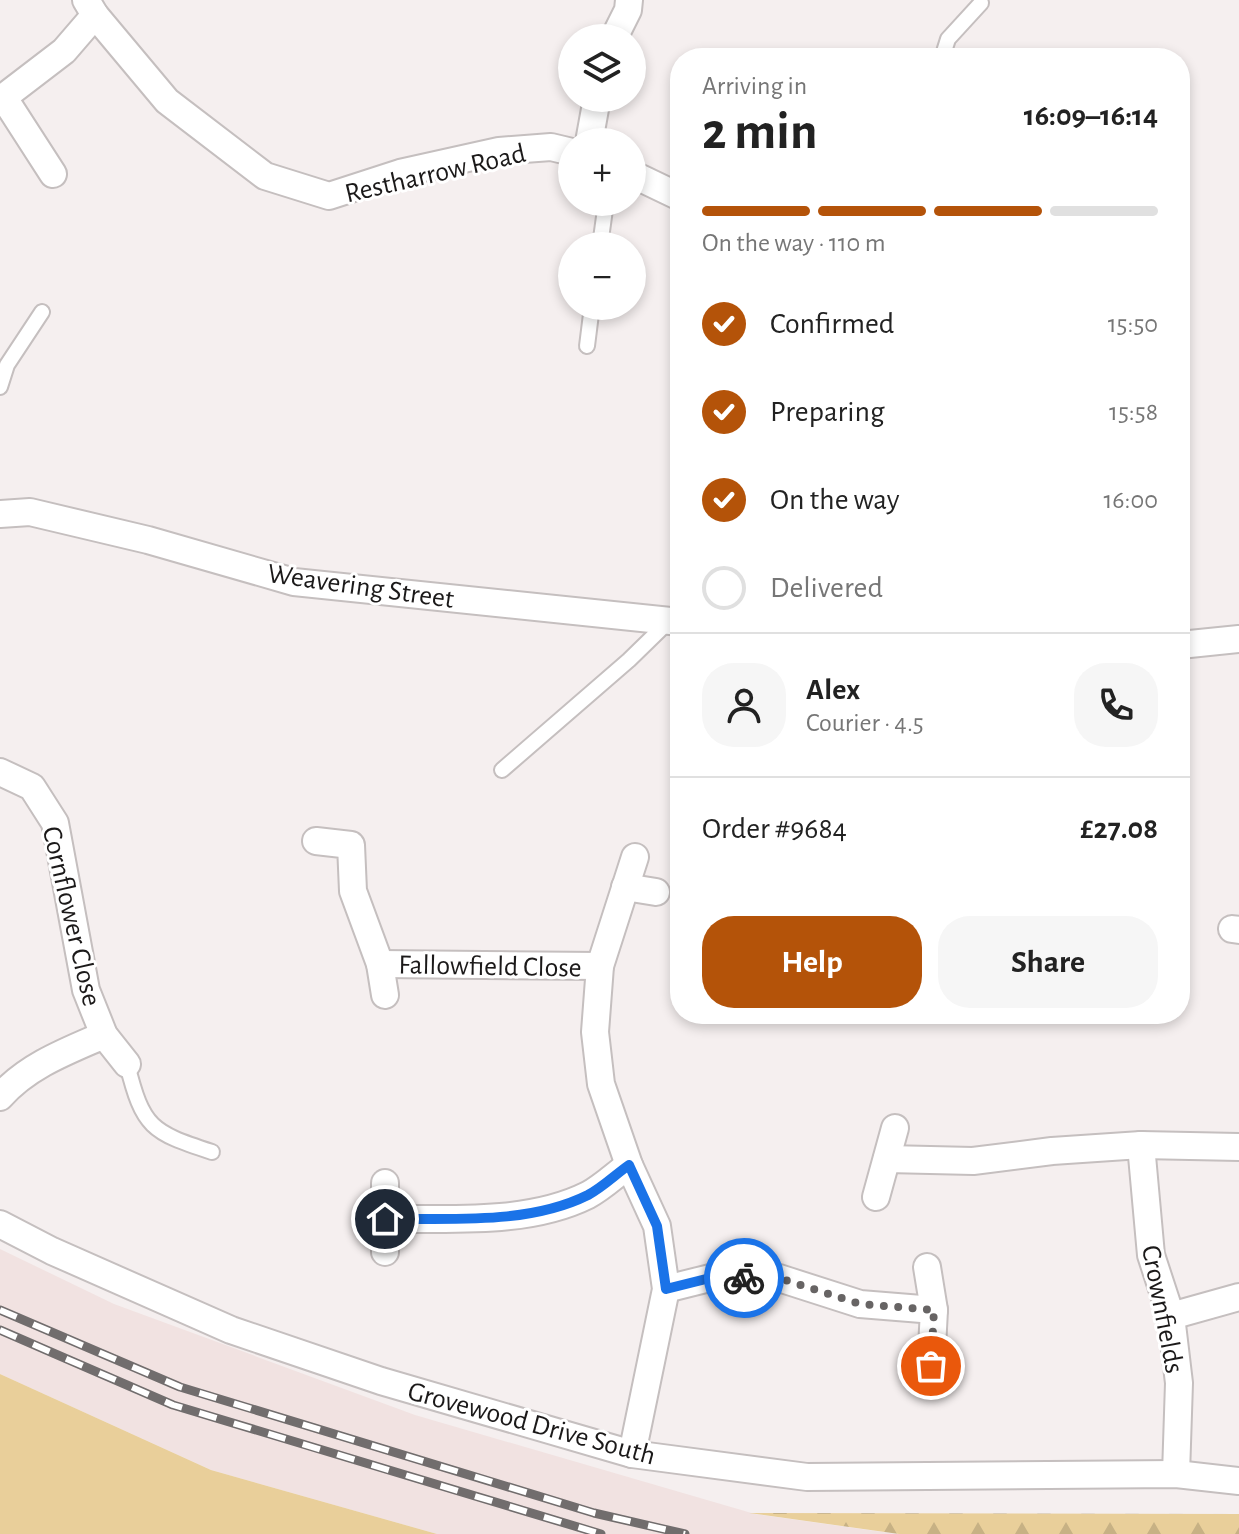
<!DOCTYPE html>
<html lang="en">
<head>
<meta charset="utf-8">
<style>
	body { margin:0; font-family:"Alegreya Sans",sans-serif; background:#f6f6f6; color:#222; height:100vh; display:flex; flex-direction:column; font-size:30px; white-space:nowrap }
	* { box-sizing:border-box; margin:0 }
	p { font-size:26px; color:#767676 }
	.icon { flex:none; width:44px; height:44px; fill:none; stroke:currentColor; stroke-width:2; stroke-linecap:round; stroke-linejoin:round }
	.map { position:relative; flex:1; overflow:hidden }
	.sheet { position:absolute; left:670px; top:48px; width:520px; height:976px; display:flex; flex-direction:column; background:#fff; border-radius:32px; box-shadow:0 4px 12px #0003 }
	.sheet>* { flex:none }
	.fabs { position:absolute; left:558px; top:24px; display:grid; gap:16px }
	.fabs a { display:grid; place-items:center; width:88px; height:88px; border-radius:50%; background:#fff; box-shadow:0 4px 12px #0003; font-size:40px }
	.pin { position:absolute; display:grid; place-items:center; width:68px; height:68px; color:#fff; margin:-34px; border:4px solid #fff; border-radius:50%; box-shadow:0 2px 8px #0007 }
	.courier { position:absolute; display:grid; place-items:center; width:80px; height:80px; margin:-40px; border:6px solid #1a73e8; border-radius:50%; background:#fff; color:#222; box-shadow:0 2px 10px #0007 }
	.overview em { font-style:normal; font-weight:700 }
	.overview div { display:flex; flex-direction:column-reverse }
	.overview { display:flex; align-items:center; justify-content:space-between; height:136px; padding:0 32px }
	h1 { font-size:52px; font-weight:700; line-height:60px }
	.bar { display:grid; grid-template-columns:repeat(4,1fr); gap:12px 8px; align-content:center; height:96px; padding:0 32px }
	.bar i { height:10px; border-radius:6px; background:#e0e0e0 }
	.bar .current { background:#b45309 }
	.bar p { grid-column:span 4 }
	.line { display:flex; align-items:center; gap:20px; padding:0 32px; border-top:2px solid #e0e0e0 }
	.line div { flex:1 }
	.round { display:grid; place-items:center; flex:none; width:84px; height:84px; border-radius:32px; background:#f6f6f6 }
	ol { padding:0 32px; list-style:none }
	li { display:flex; align-items:center; gap:24px; height:88px }
	li p { margin-inline-start:auto }
	li .icon { padding:8px; border-radius:50%; background:#b45309; color:#fff; stroke-width:4 }
	li:last-child { color:#767676 }
	li i { width:44px; height:44px; border:4px solid #e0e0e0; border-radius:50% }
	.cta { display:flex; gap:16px; margin-top:auto; padding:16px 32px }
	.cta a { flex:1; height:92px; border-radius:32px; background:#b45309; color:#fff; font-size:32px; font-weight:700; line-height:92px; text-align:center }
	.cta a+a { background:#f6f6f6; color:#222 }
	.map>svg:first-child { display:block }
	.built { fill:#f1e2e1 }
	.grass { fill:#e9cf9a }
	.forest { fill:url(#forest-firs) }
	.lines { fill:none; stroke-linecap:round; stroke-linejoin:round }
	.service-casing { stroke:#c5bfbf; stroke-width:18 }
	.minor-casing { stroke:#c5bfbf; stroke-width:30 }
	.service { stroke:#fff; stroke-width:14 }
	.minor { stroke:#fff; stroke-width:26 }
	.rail-casing { stroke:#716d6d; stroke-width:9 }
	.rail { stroke:#fff; stroke-width:6; stroke-dasharray:18; stroke-linecap:butt }
	.done { stroke:#676464; stroke-width:8; stroke-dasharray:0 14.4 }
	.route { stroke:#1a73e8; stroke-width:10 }
	.labels { text-anchor:middle; stroke-width:6; stroke-linejoin:round; paint-order:stroke }
	.street-label { font-size:28px; fill:#1b1919; stroke:#fff }
</style>
</head>
<body>
<div class="map">
<svg width="1239" height="1534" viewBox="0 0 1239 1534">
	<defs>
		<pattern id="forest-firs" width="22" height="20" patternUnits="userSpaceOnUse" patternTransform="scale(2)"><rect width="22" height="20" fill="#e9cf9a"/><path d="M5 1l3.5 6h-7zM16 11l3.5 6h-7z" fill="#c7b184"/></pattern>
	</defs>
	<rect width="100%" height="100%" fill="#f5efef"/>
	<path class="built" d="M0,1249L114,1304L415,1415L755,1514L897,1534H437L211,1470L0,1374Z"/>
	<path class="grass" d="M0,1374L211,1470L437,1534H0Z"/>
	<path class="forest" d="M749,1513L1239,1514V1534H899Z"/>
	<g class="lines">
		<g class="service-casing">
			<g id="service">
				<path d="M942,58L948,39L981,3"/>
				<path d="M600,246L606,202"/>
				<path d="M587,346L592,306"/>
				<path d="M0,387L7,365L42,312"/>
				<path d="M502,770L629,660L669,621"/>
				<path d="M127,1064C143,1128 151,1132 212,1152"/>
			</g>
		</g>
		<g class="minor-casing">
			<g id="minor">
				<path d="M86,0L95,15L167,101L265,176L329,196L400,173L499,151L551,147L572,152"/>
				<path d="M614,38L628,10L629,0"/>
				<path d="M4,98L53,174"/>
				<path d="M0,100L64,51L95,15"/>
				<path d="M589,142L597,98"/>
				<path d="M632,174L680,197"/>
				<path d="M0,514L30,512L148,540L294,582L680,622"/>
				<path d="M1180,645L1239,639"/>
				<path d="M0,772L32,787L55,823L86,990L104,1035L127,1064"/>
				<path d="M316,841L351,845L353,891L380,964L385,995"/>
				<path d="M625,887L656,892"/>
				<path d="M1232,929L1239,930"/>
				<path d="M380,964L600,966"/>
				<path d="M0,1097C27,1066 67,1051 104,1035"/>
				<path d="M1141,1145L1151,1255L1171,1316L1179,1383L1176,1474"/>
				<path d="M887,1159L973,1161L1052,1151L1141,1145L1239,1147"/>
				<path d="M385,1183V1252"/>
				<path d="M876,1197L895,1128"/>
				<path d="M385,1219C451,1218 528,1225 588,1195C603,1187 616,1174 629,1165"/>
				<path d="M0,1224L52,1251L231,1330L381,1381L632,1454L807,1477L1176,1474L1239,1481"/>
				<path d="M927,1267L934,1310L931,1366"/>
				<path d="M666,1289L710,1278H779L860,1304L934,1310"/>
				<path d="M1171,1316L1239,1297"/>
				<path d="M632,1454L666,1289L657,1226L629,1165L601,1084L595,1032L600,966L635,857"/>
			</g>
		</g>
		<use href="#service" class="service"/>
		<use href="#minor" class="minor"/>
		<g class="rail-casing">
			<g id="rail">
				<path d="M0,1310L180,1387L594,1513L685,1534"/>
				<path d="M0,1330L173,1405L601,1534"/>
			</g>
		</g>
		<use href="#rail" class="rail"/>
	</g>
	<g class="lines">
		<path class="done" d="M744,1278H779L860,1304L934,1310L931,1366"/>
		<path class="route" d="M385,1219C451,1218 528,1225 588,1195C603,1187 616,1174 629,1165L657,1226L666,1289L710,1278H744"/>
	</g>
	<g class="labels">
		<g class="street-label">
			<text transform="translate(435 172) rotate(-13)" y="10">Restharrow Road</text>
			<text transform="translate(361 585) rotate(8)" y="10">Weavering Street</text>
			<text transform="translate(73 916) rotate(77)" y="10">Cornflower Close</text>
			<text transform="translate(490 965) rotate(1)" y="10">Fallowfield Close</text>
			<text transform="translate(1164 1309) rotate(79)" y="10">Crownfields</text>
			<text transform="translate(532 1422) rotate(15)" y="10">Grovewood Drive South</text>
		</g>
	</g>
</svg>
<div class="fabs">
<a><svg class="icon" aria-label="layers" viewBox="0 0 24 24"><path d="M12 4l9 5-9 5-9-5zM3 14l9 5 9-5"/></svg></a>
<a>+</a>
<a>−</a>
</div>
<div class="pin" style="left:931px;top:1366px;background:#ea580c"><svg class="icon" aria-label="bag" viewBox="0 0 24 24"><path d="M5 8h14l-1 12H6zM9 8a3 3 0 0 1 6 0"/></svg></div>
<div class="pin" style="left:385px;top:1219px;background:#1f2937"><svg class="icon" aria-label="home" viewBox="0 0 24 24"><path d="M3 11l9-7 9 7M6 9v11h12V9"/></svg></div>
<div class="courier" style="left:744px;top:1278px"><svg class="icon" aria-label="bike" viewBox="0 0 24 24"><circle cx="6" cy="16" r="4"/><circle cx="18" cy="16" r="4"/><path d="M6 16l4-8h5l3 8M10 8l3 8H6M13 5h3"/></svg></div>
<section class="sheet">
<div class="overview"><div><h1>2 min</h1><p>Arriving in</p></div><em>16:09–16:14</em></div>
<div class="bar"><i class="current"></i><i class="current"></i><i class="current"></i><i></i><p>On the way · 110 m</p></div>
<ol>
<li><svg class="icon" aria-label="check" viewBox="0 0 24 24"><path d="M5 12l5 5 9-10"/></svg>Confirmed<p>15:50</p></li>
<li><svg class="icon" aria-label="check" viewBox="0 0 24 24"><path d="M5 12l5 5 9-10"/></svg>Preparing<p>15:58</p></li>
<li><svg class="icon" aria-label="check" viewBox="0 0 24 24"><path d="M5 12l5 5 9-10"/></svg>On the way<p>16:00</p></li>
<li><i></i>Delivered</li>
</ol>
<div class="line" style="height:144px"><a class="round"><svg class="icon" aria-label="person" viewBox="0 0 24 24"><circle cx="12" cy="8" r="4"/><path d="M4 21q1-7 8-7t8 7"/></svg></a><div><b>Alex</b><p>Courier · 4.5</p></div><a class="round"><svg class="icon" aria-label="phone" viewBox="0 0 24 24"><path d="M5 4h4l2 5-3 2q2 4 5 5l2-3 5 2v4C11 20 4 13 5 4z"/></svg></a></div>
<div class="line" style="height:104px"><div>Order #9684</div><b>£27.08</b></div>
<div class="cta"><a>Help</a><a>Share</a></div>
</section>
</div>
</body>
</html>
